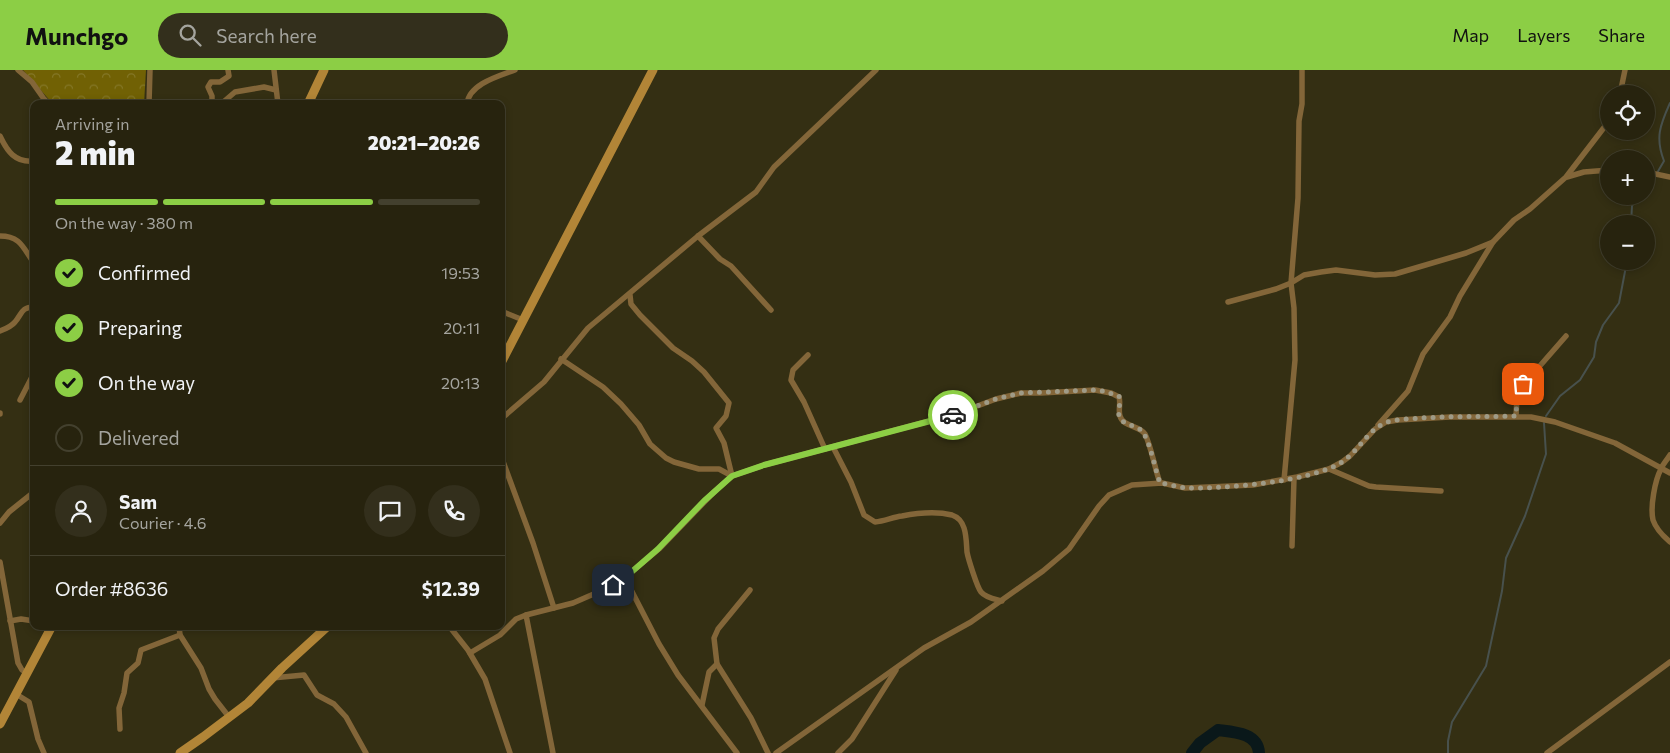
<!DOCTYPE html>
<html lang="en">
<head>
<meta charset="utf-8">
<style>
	body { margin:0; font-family:Commissioner,sans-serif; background:#332f1c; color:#f1f3f6; height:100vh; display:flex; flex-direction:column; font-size:19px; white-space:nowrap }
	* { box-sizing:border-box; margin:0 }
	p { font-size:16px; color:#a4a49e }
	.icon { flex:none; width:28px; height:28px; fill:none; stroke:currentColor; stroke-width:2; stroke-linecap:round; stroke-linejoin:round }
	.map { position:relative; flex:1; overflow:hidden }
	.drawer { position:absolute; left:30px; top:30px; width:475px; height:530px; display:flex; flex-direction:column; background:#27230e; border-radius:10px; box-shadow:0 2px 8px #0003,0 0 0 1px #43402e }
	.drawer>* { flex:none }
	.fabs { position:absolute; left:1600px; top:15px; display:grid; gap:10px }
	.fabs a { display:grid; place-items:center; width:55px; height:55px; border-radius:50%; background:#27230e; box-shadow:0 2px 8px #0003,0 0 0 1px #43402e; font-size:25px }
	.pin { position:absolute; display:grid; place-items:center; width:42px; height:42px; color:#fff; margin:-21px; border-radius:10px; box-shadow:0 2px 8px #0006 }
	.courier { position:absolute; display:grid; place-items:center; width:50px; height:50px; margin:-25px; border:4px solid #8cce45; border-radius:50%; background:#fff; color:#222; box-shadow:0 1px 6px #0007 }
	.overview em { font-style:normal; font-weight:800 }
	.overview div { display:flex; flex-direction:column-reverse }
	.overview { display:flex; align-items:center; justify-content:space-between; height:85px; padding:0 25px }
	h1 { font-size:32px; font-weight:800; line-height:38px }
	.bar { display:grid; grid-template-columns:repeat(4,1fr); gap:8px 5px; align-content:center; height:60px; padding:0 25px }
	.bar i { height:6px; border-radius:4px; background:#43402e }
	.bar .current { background:#8cce45 }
	.bar p { grid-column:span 4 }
	.line { display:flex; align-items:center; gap:12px; padding:0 25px; border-top:1px solid #43402e }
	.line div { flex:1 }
	.round { display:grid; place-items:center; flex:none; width:52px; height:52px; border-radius:26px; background:#332f1c }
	ol { padding:0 25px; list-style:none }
	li { display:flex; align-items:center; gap:15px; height:55px }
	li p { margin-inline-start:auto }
	li .icon { padding:5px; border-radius:50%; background:#8cce45; color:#111; stroke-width:4 }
	li:last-child { color:#a4a49e }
	li i { width:28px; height:28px; border:2px solid #43402e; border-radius:50% }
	header { display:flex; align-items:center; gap:30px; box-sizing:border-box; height:70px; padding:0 25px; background:#8cce45; color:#111 }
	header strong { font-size:24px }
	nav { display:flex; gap:28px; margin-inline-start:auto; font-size:18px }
	.search { width:350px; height:45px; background:#332f1c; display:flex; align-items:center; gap:12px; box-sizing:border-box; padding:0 18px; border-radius:28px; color:#a4a49e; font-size:19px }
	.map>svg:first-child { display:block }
	.forest { fill:url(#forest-crowns) }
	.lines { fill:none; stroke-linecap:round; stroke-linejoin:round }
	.stream { stroke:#48514d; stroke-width:2 }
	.river { stroke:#0a181a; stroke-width:12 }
	.street { stroke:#836639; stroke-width:5.5 }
	.secondary { stroke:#b28537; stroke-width:9 }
	.done { stroke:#9f9b87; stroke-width:5; stroke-dasharray:0 9 }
	.route { stroke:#8cce45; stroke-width:6 }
</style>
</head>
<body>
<header>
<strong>Munchgo</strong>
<div class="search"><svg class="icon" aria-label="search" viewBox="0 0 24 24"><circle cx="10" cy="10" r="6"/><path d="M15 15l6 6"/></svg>Search here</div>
<nav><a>Map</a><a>Layers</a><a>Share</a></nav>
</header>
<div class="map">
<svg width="1670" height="683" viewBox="0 0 1670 683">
	<defs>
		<pattern id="forest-crowns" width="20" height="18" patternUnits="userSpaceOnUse" patternTransform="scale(1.25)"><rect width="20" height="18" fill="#716104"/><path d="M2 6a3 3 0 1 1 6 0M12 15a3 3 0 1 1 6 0" fill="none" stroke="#847727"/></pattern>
	</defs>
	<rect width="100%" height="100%" fill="#342f13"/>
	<path class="forest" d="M23,0H146L144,34H53Z"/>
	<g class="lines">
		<g class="stream">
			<path d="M1657,103L1664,91C1655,68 1660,55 1670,33"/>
			<path d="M1646,111L1653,106"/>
			<path d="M1631,154L1632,136L1637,126"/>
			<path d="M1546,346L1560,326L1580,310L1594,287L1596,272L1603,255L1619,233L1627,191"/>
			<path d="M1448,683V671L1452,652L1486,596L1502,521L1506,488L1525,446L1546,384L1544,353"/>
		</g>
		<path class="river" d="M1192,683L1200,673L1218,660C1234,662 1258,663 1259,683"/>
		<g class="street">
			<path d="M18,0L32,12L44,29L49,34"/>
			<path d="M274,0L278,34"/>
			<path d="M1620,24L1625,0"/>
			<path d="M149,34L150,0"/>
			<path d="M212,34V26L208,17L211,12H220L229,6L228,0"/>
			<path d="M221,34L235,22L264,17L276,20"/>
			<path d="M467,34C469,14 499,6 515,0"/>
			<path d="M0,66C7,81 15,93 34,91"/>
			<path d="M1646,102L1670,107"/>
			<path d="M1567,107L1584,102L1609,100"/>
			<path d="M0,166C21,166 23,178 34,193"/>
			<path d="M698,166L720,189L731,196L771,240"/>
			<path d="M630,225L631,234L640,245L673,278L692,291L704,302L729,333L726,346L716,358L724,373L732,406"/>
			<path d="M1228,232L1276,219L1291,213L1304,205L1321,202L1336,200L1375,205L1395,204L1466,183L1493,172"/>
			<path d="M501,241L523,250"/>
			<path d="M0,261C5,259 12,256 15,252C22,244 21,237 34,237"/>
			<path d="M808,285L793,300L791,310L804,332L825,379"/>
			<path d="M561,289L603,317L621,334L639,355L650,374L666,388L674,392L699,399H719L732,406"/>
			<path d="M20,330L34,303"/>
			<path d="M0,344V343"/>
			<path d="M1516,346L1517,326L1518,321L1566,266"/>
			<path d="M501,349L544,312L588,258L698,166L756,122L774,97L876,0"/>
			<path d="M1378,355L1408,321L1423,284L1450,247L1460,226L1493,172L1514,150L1530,139L1566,107L1609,51"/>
			<path d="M833,377L851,412L864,445L875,452C885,451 893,447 902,446C917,443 936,441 952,445C967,450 966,469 967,482C968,488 977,517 981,522C986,528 995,529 1002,531"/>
			<path d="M1670,385C1667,390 1663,394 1661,399C1655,410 1650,437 1653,450C1656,459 1663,466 1670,472"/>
			<path d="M501,386L533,473L554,538"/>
			<path d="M1329,399L1369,416L1376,417L1441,421"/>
			<path d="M1284,410L1295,290L1294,238L1291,213L1298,128L1299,51L1302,34V0"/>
			<path d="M0,453L9,442L34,422"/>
			<path d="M1292,476L1294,408"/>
			<path d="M0,492L18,593L22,600L27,603"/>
			<path d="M526,545L553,683"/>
			<path d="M10,551L21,549L34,551"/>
			<path d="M179,556L180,565L201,598L209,619L215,629L229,647"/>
			<path d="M449,556L468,580L485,609L510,683"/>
			<path d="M470,583L500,565L516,549L526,545L573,533L626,510"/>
			<path d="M717,594L751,648L768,683"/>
			<path d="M272,608L304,605L317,625L334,634L346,647L366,683"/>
			<path d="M16,624L29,632L38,669L44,683"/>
			<path d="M702,635L709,602L717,594L714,568L718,559L750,520"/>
			<path d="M120,659L119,638L124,623L127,603L138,593L141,580L180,565"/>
			<path d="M737,683L678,605L659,574L626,510L628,505L659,479L715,421L732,406L764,395L956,344L996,329L1021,323H1041L1095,320L1111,323L1119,327C1121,333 1118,340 1120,346C1123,357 1139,355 1145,364C1151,376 1155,399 1160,413"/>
			<path d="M776,683L924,578L971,552L1043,501L1069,479L1099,436L1109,425L1132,415L1162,413L1185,418L1208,417L1253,415L1297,407L1329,399L1342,392L1350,386L1375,359L1386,352L1398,350L1450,347H1531L1555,352L1615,373L1670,403"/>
			<path d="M838,683L852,669L896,600"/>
			<path d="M1547,683L1670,592"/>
		</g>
		<g class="secondary">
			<path d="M308,34L324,0"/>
			<path d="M501,293L653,0"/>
			<path d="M0,654L52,556"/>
			<path d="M180,683L203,667L248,633L282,598L328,556"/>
		</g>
	</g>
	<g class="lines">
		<path class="done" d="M953,345L996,329L1021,323L1095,320L1103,321L1119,326C1121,333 1118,340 1119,346C1123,357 1139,354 1144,364C1151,376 1155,399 1160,413C1168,414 1177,417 1186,418C1222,419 1312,412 1342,392C1359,381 1368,359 1387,352C1398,349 1410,349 1421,348C1453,346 1484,347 1516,346L1517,326L1523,314"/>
		<path class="route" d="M613,515L626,510L628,505L658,479L704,431L732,406L764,395L953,345"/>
	</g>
</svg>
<div class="fabs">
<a><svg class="icon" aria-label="locate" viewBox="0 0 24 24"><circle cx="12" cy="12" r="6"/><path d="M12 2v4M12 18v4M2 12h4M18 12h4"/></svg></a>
<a>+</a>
<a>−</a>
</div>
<div class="pin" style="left:1523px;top:314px;background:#ea580c"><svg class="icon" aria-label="bag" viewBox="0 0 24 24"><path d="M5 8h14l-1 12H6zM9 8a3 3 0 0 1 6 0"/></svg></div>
<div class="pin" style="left:613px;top:515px;background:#1f2937"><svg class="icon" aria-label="home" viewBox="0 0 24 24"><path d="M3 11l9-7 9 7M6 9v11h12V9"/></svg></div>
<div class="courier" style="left:953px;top:345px"><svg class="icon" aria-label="car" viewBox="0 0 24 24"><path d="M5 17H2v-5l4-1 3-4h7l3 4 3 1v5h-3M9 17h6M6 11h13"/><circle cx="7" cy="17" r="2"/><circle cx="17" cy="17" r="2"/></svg></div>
<section class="drawer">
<div class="overview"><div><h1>2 min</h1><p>Arriving in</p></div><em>20:21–20:26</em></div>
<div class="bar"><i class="current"></i><i class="current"></i><i class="current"></i><i></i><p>On the way · 380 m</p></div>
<ol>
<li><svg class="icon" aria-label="check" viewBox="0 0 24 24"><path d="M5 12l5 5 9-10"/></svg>Confirmed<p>19:53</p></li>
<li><svg class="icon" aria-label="check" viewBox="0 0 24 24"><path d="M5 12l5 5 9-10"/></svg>Preparing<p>20:11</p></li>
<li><svg class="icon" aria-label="check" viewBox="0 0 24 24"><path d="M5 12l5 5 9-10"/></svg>On the way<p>20:13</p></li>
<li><i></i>Delivered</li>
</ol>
<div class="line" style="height:90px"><a class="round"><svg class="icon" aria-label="person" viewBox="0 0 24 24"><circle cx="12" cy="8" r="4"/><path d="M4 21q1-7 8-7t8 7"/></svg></a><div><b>Sam</b><p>Courier · 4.6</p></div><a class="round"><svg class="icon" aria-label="chat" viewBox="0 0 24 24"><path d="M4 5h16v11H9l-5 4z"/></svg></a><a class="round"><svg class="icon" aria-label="phone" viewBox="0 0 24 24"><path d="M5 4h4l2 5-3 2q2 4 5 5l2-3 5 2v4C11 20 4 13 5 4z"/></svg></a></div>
<div class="line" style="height:65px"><div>Order #8636</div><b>$12.39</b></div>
</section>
</div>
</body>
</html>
